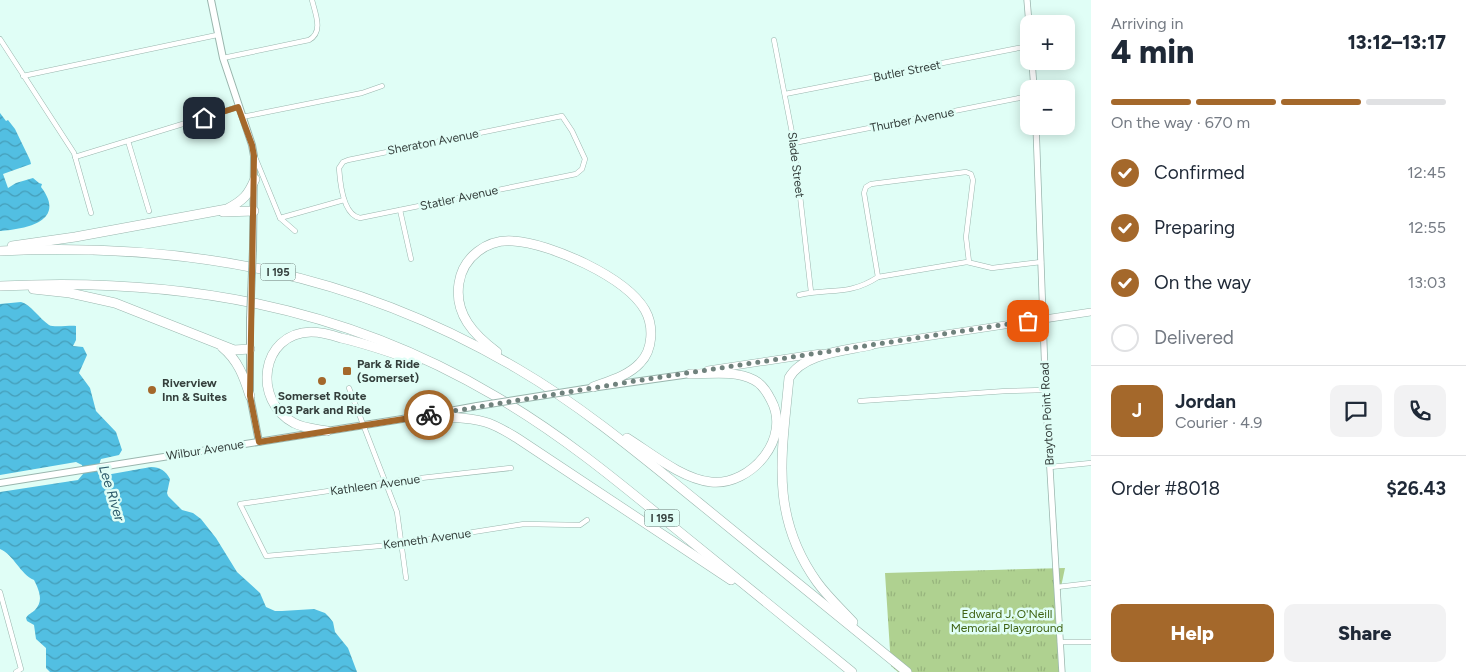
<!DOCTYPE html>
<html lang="en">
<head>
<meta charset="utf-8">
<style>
	body { margin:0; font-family:Figtree,sans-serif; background:#f2f2f3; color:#1f2937; height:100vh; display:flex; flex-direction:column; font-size:19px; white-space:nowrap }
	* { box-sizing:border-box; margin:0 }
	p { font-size:16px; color:#747a83 }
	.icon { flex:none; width:28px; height:28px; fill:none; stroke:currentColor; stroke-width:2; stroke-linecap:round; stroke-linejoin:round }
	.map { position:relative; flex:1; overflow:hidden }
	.sheet { display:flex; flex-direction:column; background:#fff; width:375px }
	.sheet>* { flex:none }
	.controls { position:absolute; left:1020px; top:15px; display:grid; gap:10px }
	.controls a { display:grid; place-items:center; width:55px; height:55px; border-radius:10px; background:#fff; box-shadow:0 2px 12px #0003; font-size:25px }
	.pin { position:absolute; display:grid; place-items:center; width:42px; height:42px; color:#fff; margin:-21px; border-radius:10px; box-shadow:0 2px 8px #0006 }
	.courier { position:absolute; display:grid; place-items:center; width:50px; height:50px; margin:-25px; border:4px solid #a4682b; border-radius:50%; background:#fff; color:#222; box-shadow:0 1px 6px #0007 }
	.overview em { font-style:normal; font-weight:800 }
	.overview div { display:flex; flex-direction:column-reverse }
	.overview { display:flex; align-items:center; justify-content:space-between; height:85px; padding:0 20px }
	h1 { font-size:32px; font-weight:800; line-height:38px }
	.bar { display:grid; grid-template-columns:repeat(4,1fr); gap:8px 5px; align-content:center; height:60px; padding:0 20px }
	.bar i { height:6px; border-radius:4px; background:#e0e1e3 }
	.bar .active { background:#a4682b }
	.bar p { grid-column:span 4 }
	.line { display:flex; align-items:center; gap:12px; padding:0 20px; border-top:1px solid #e0e1e3 }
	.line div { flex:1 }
	.round { display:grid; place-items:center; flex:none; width:52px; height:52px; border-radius:10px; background:#f2f2f3 }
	ol { padding:0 20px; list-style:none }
	li { display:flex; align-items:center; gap:15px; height:55px }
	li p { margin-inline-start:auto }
	li .icon { padding:5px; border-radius:50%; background:#a4682b; color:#fff; stroke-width:4 }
	li:last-child { color:#747a83 }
	li i { width:28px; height:28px; border:2px solid #e0e1e3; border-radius:50% }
	.cta { display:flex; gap:10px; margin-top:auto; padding:10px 20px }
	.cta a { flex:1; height:58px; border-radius:10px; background:#a4682b; color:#fff; font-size:20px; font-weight:800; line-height:58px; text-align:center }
	.cta a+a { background:#f2f2f3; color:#1f2937 }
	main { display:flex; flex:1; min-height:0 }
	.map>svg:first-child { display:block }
	.park { fill:url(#park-tufts) }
	.water { fill:url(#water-waves) }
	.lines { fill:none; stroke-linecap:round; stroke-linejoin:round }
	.minor-casing { stroke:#9ab6ae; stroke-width:5.5 }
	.tertiary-casing { stroke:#9ab6ae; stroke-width:7 }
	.secondary-casing { stroke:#9ab6ae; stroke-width:8 }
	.primary-casing { stroke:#9ab6ae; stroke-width:8 }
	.motorway-casing { stroke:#9ab6ae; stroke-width:10 }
	.minor { stroke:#fff; stroke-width:4.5 }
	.tertiary { stroke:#fff; stroke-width:5.5 }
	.secondary { stroke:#fff; stroke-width:6 }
	.primary { stroke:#fff; stroke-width:7 }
	.motorway { stroke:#fff; stroke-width:9 }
	.secondary-bridge-casing { stroke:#9ab6ae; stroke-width:8; stroke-linecap:butt }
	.secondary-bridge { stroke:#fff; stroke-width:6 }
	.done { stroke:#70827d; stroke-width:5; stroke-dasharray:0 9 }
	.route { stroke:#a4682b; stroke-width:6 }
	.poi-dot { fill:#a4682b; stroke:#e0fef6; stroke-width:2 }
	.labels { text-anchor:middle; stroke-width:5; stroke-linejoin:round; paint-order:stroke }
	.shield { fill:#e0fef6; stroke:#687874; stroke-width:1 }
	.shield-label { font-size:11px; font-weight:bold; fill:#343f3c }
	.street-label { font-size:12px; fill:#343f3c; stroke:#e0fef6 }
	.poi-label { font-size:12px; font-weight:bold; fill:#343f3c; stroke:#e0fef6; text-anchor:start }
	.park-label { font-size:12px; fill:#406314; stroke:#e0fef6 }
	.water-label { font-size:14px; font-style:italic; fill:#2d5a6a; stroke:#e0fef6 }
</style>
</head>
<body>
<main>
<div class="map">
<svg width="1091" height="672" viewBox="0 0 1091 672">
	<defs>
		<pattern id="park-tufts" width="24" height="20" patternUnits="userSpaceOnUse" patternTransform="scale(1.25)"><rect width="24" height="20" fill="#afd190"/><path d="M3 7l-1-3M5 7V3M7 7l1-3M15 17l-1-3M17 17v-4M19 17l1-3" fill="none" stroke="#97b47d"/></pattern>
		<pattern id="water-waves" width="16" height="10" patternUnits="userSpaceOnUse" patternTransform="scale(1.25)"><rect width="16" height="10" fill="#52bfe2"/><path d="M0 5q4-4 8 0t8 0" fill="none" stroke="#459db8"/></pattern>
	</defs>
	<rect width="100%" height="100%" fill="#e0fef6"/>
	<path class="park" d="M1065,568L1057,606L1062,672H898L891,666L885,573Z"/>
	<g class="water">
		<path d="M0,113L6,121L8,120L15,129L30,160L31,164L3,174L8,188L16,183L33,178L39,183L42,184L41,187C67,221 27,229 0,231Z"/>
		<path d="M21,302C30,304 40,319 49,325C54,328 70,325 76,326V340L73,346L83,347L87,355L79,373L90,388L96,411L116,432L122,450L119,455L101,459C98,466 100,471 106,475L151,467C160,467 166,471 170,479L167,493L168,496L182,510L193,513L201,519L216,538L237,572L260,593L266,607L275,611H282L314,609L325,613L329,617L333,622L335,632L348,648L357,672H50L46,668V648L36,639L34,625L27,621L26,618C28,614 32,613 35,610C44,601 39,590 34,580C20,574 14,555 0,549V492L78,480L83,474L82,465L76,462L0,475V304Z"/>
	</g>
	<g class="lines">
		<g class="minor-casing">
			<g id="minor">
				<path d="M0,39L74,153L91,213"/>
				<path d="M774,40L794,143L811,292"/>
				<path d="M223,58L309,40C324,32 315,13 312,0"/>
				<path d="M23,76L217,35"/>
				<path d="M785,94L1029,46"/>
				<path d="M562,116L572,131L585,159L582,169L576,174L360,218C343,215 340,183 339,168L343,162L348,160Z"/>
				<path d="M242,117L362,93L382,86"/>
				<path d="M128,141L149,211"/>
				<path d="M794,143L1029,96"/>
				<path d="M75,157L238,107"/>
				<path d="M255,157L280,218L295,231"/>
				<path d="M400,210L411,259"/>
				<path d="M280,218L344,200"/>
				<path d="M878,277L864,193L866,187L871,184L966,172L971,174L973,180L966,237L969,262"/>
				<path d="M799,295C830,288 849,296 878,277L967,262L992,268L1041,262"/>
				<path d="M349,388L397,512L406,578"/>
				<path d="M860,401L1006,391L1045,390"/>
				<path d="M1050,467L1091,463"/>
				<path d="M511,468L403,480L240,504L266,556L391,545L524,524L580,525L587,520"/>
				<path d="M1057,587L1091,583"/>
				<path d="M0,592L21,669L16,672"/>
				<path d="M1060,642H1091"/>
			</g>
		</g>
		<g class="tertiary-casing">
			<g id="tertiary">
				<path d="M1027,0L1029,24"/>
				<path d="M1032,61L1034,89"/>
				<path d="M1036,126L1046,402L1062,672"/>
			</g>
		</g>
		<g class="secondary-casing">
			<g id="secondary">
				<path d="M211,0L223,58L252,145L254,156L253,249"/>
				<path d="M250,319V396L259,442"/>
				<path d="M584,389L690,374"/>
				<path d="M433,414L477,406"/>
				<path d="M0,483L421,416"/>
			</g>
		</g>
		<g class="primary-casing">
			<g id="primary">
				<path d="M866,346L1091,312"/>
				<path d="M708,370L821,353"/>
			</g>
		</g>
		<g class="motorway-casing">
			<g id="motorway">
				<path d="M223,212L254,211"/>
				<path d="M12,246L75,237L227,209C244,200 248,195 255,179"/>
				<path d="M0,251C187,242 355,273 518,369C583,407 640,455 698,502C767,558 837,615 907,672"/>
				<path d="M0,286C177,277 341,305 495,396C559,433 615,479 671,525C732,574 792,623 852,672"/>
				<path d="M33,289L70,293L115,303L234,350L250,349"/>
				<path d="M222,347C238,360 244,377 250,396"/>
				<path d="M497,352C474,335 454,314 459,283C463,257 487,239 513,241C550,243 626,277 645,310C654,326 653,350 640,363C628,376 609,381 593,387"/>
				<path d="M418,417C440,417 463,416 485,422C496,425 507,432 517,438L731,580"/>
				<path d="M327,431C317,429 303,428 294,423C252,401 260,333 311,332C321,332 332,335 341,338C367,344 393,353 418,362"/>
				<path d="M627,438C651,453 682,479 711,482C751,486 792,438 771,400C767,392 762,384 754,380C735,370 710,374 690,374"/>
				<path d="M853,622C841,609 827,596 817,582C769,515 782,454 789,378C803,353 845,351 871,345"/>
			</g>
		</g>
		<use href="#minor" class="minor"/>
		<use href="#tertiary" class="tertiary"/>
		<use href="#secondary" class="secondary"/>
		<use href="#primary" class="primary"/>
		<use href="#motorway" class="motorway"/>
		<g class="secondary-bridge-casing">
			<g id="secondary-bridge">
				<path d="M250,319L253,249"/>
				<path d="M477,406L584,389"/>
			</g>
		</g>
		<use href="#secondary-bridge" class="secondary-bridge"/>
	</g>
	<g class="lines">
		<path class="done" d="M429,415L635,381L1028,321"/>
		<path class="route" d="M204,118L238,107L252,145L254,156L250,396L259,442L429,415"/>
	</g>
	<g class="poi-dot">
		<rect x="342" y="366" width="10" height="10" rx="2.5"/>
		<circle cx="322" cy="381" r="5"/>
		<circle cx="152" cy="390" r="5"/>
	</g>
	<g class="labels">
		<g class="shield">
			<rect x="260.5" y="263.5" width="35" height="17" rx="4"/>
			<rect x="644.5" y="509.5" width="35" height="17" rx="4"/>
		</g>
		<g class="shield-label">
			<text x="278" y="276">I 195</text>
			<text x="662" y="522">I 195</text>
		</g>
		<g class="street-label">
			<text transform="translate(907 71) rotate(-11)" y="4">Butler Street</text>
			<text transform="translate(912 120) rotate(-11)" y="4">Thurber Avenue</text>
			<text transform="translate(433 142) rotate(-11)" y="4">Sheraton Avenue</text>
			<text transform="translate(796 165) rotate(83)" y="4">Slade Street</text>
			<text transform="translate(459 198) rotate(-12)" y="4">Statler Avenue</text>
			<text transform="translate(1047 414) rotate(-93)" y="4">Brayton Point Road</text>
			<text transform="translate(205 450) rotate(-9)" y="4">Wilbur Avenue</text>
			<text transform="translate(375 485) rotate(-8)" y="4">Kathleen Avenue</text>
			<text transform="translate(427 539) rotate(-8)" y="4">Kenneth Avenue</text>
		</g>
		<g class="poi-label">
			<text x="357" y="368">Park &amp; Ride<tspan x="357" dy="14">(Somerset)</tspan></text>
			<text x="162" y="387">Riverview<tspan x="162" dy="14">Inn &amp; Suites</tspan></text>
			<text x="322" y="400" text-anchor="middle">Somerset Route<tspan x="322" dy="14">103 Park and Ride</tspan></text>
		</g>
		<g class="park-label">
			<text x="1007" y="618">Edward J. O'Neill<tspan x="1007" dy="14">Memorial Playground</tspan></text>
		</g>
		<g class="water-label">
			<text transform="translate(112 493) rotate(73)" y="5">Lee River</text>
		</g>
	</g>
</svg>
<div class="controls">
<a>+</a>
<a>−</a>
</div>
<div class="pin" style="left:1028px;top:321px;background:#ea580c"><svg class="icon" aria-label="bag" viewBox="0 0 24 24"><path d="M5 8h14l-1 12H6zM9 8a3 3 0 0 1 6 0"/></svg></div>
<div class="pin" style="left:204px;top:118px;background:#1f2937"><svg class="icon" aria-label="home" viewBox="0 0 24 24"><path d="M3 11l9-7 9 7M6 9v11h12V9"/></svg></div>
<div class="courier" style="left:429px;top:415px"><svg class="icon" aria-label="bike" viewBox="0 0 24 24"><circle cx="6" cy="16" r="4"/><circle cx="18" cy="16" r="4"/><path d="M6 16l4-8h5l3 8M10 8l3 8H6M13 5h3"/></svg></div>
</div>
<section class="sheet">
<div class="overview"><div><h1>4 min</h1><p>Arriving in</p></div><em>13:12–13:17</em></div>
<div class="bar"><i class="active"></i><i class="active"></i><i class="active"></i><i></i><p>On the way · 670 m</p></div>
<ol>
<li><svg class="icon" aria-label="check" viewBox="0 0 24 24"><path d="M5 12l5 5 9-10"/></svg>Confirmed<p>12:45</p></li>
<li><svg class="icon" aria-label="check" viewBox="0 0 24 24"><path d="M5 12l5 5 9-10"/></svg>Preparing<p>12:55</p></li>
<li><svg class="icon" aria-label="check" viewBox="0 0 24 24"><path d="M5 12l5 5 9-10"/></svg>On the way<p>13:03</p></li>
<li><i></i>Delivered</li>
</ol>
<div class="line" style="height:90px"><b class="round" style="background:#a4682b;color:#fff">J</b><div><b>Jordan</b><p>Courier · 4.9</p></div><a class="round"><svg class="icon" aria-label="chat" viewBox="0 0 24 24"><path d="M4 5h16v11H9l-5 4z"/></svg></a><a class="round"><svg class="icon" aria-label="phone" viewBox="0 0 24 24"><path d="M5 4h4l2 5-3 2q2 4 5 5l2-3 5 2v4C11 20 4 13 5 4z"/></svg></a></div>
<div class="line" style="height:65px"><div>Order #8018</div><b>$26.43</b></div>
<div class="cta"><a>Help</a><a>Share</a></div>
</section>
</main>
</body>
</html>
